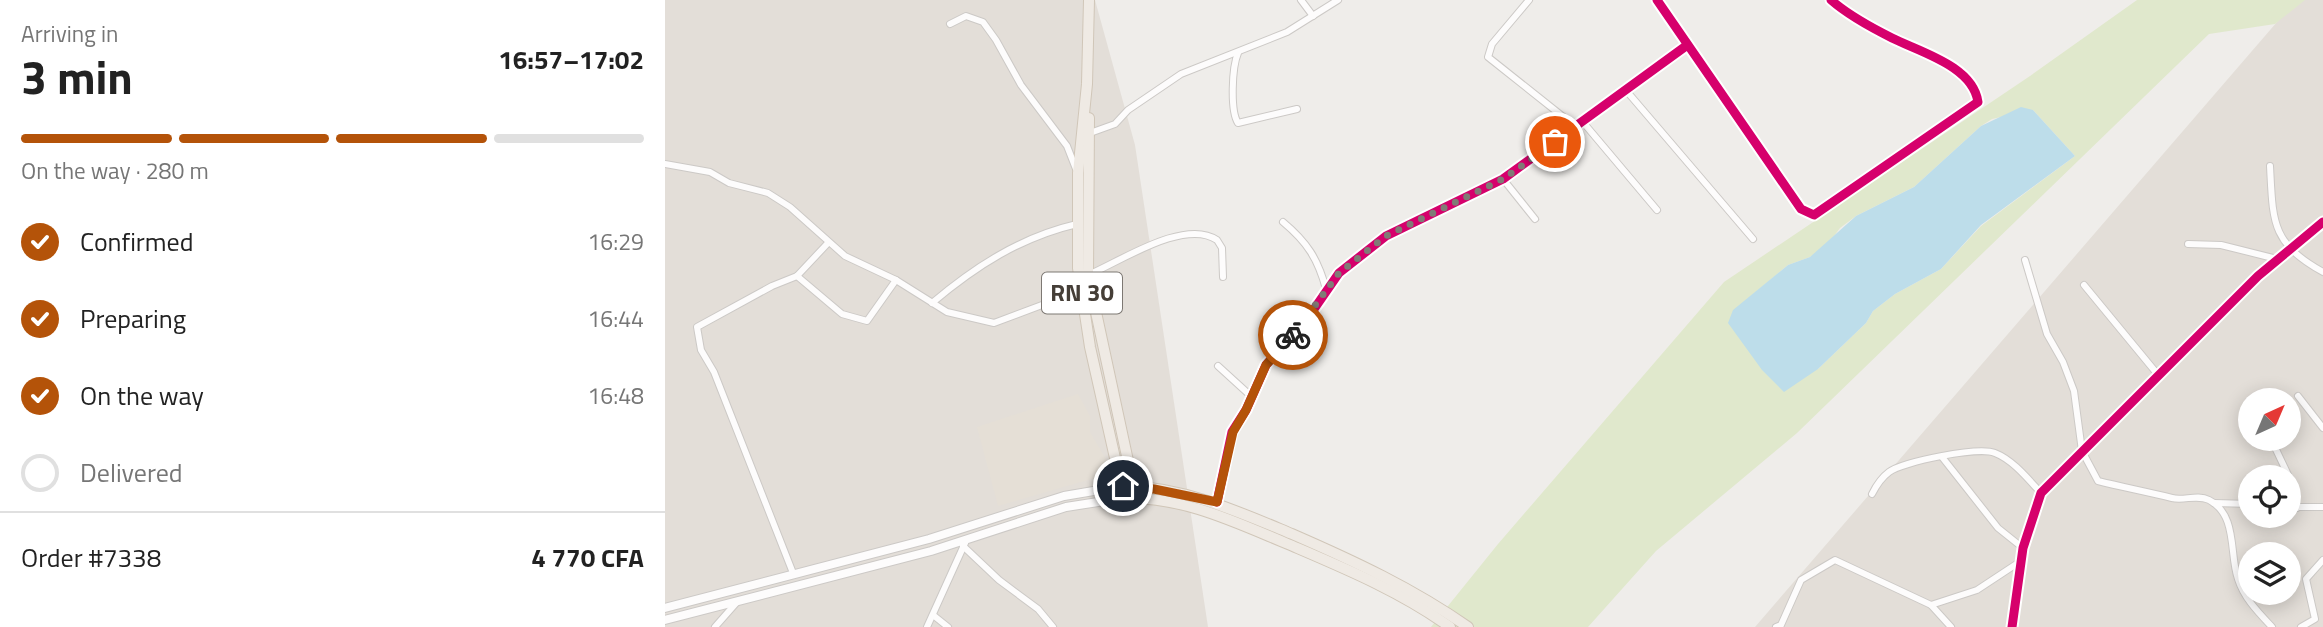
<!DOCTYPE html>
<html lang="en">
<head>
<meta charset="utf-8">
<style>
	body { margin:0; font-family:"Titillium Web",sans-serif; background:#f2f2f2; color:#222; height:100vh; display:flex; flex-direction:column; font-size:26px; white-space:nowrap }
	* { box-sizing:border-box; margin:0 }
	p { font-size:23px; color:#767676 }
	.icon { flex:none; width:38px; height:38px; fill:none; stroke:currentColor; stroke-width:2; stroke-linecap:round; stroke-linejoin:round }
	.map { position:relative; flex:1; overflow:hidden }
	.panel { display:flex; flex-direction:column; background:#fff; width:665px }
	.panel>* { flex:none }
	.needle { width:46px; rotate:44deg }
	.tools { position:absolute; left:1573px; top:388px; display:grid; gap:14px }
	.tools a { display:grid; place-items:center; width:63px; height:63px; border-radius:50%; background:#fff; box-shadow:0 4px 18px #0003; font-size:35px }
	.pin { position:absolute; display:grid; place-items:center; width:60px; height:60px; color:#fff; margin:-30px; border:4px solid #fff; border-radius:50%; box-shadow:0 2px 7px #0007 }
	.courier { position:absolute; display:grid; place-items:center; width:70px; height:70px; margin:-35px; border:5px solid #b45309; border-radius:50%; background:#fff; color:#222; box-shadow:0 2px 9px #0007 }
	.head em { font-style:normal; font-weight:700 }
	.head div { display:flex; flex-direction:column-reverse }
	.head { display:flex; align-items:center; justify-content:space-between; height:119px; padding:0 21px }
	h1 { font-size:46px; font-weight:700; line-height:52px }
	.bar { display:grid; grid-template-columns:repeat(4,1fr); gap:10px 7px; align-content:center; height:84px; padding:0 21px }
	.bar i { height:9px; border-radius:5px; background:#e0e0e0 }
	.bar .active { background:#b45309 }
	.bar p { grid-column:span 4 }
	.line { display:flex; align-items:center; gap:18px; padding:0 21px; border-top:2px solid #e0e0e0 }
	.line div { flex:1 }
	ol { padding:0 21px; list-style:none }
	li { display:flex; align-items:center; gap:21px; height:77px }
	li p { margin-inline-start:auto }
	li .icon { padding:7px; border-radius:50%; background:#b45309; color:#fff; stroke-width:4 }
	li:last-child { color:#767676 }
	li i { width:38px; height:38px; border:4px solid #e0e0e0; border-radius:50% }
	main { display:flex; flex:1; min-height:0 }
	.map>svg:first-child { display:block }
	.residential { fill:#e3ded8; fill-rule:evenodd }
	.education { fill:#e5dfd6 }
	.green { fill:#e0e8cc; fill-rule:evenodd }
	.water { fill:#bdddea }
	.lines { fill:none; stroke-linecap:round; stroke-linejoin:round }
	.minor-casing { stroke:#ccc9c6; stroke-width:8 }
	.tertiary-casing { stroke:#ccc9c6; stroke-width:10 }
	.primary-casing { stroke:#d0c6b8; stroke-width:12 }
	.minor { stroke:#fdfcfc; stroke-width:6 }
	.tertiary { stroke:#fdfcfc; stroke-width:8 }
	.primary { stroke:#efeae4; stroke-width:10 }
	.cycleway-casing { stroke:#fff; stroke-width:13 }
	.cycleway { stroke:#d6006c; stroke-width:9 }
	.done { stroke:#807b76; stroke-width:7; stroke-dasharray:0 12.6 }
	.route { stroke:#b45309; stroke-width:9 }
	.labels { text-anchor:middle; stroke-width:5; stroke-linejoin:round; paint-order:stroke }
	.shield { fill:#fff; stroke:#7d7873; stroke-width:2 }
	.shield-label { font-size:24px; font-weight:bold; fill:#453e37 }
</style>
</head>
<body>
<main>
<section class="panel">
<div class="head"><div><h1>3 min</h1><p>Arriving in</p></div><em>16:57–17:02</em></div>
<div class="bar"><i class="active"></i><i class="active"></i><i class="active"></i><i></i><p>On the way · 280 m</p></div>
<ol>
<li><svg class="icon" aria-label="check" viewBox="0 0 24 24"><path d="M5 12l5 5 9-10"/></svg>Confirmed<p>16:29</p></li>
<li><svg class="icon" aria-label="check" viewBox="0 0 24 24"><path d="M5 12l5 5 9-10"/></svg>Preparing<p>16:44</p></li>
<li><svg class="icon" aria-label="check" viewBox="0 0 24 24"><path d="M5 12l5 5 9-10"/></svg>On the way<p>16:48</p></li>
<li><i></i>Delivered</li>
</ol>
<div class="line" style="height:91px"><div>Order #7338</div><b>4 770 CFA</b></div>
</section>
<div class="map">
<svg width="1658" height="627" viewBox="0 0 1658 627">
	<rect width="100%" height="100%" fill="#efedea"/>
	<g class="residential">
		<path d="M0,0H430L470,145L543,627H0Z"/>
		<path d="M1631,0H1658V627H1090ZM1586,401H1624V439H1586ZM1586,478H1624V516H1586ZM1586,555H1624V593H1586Z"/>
	</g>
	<path class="education" d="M413,394L425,416V432L446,468L440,475L333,506L312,427Z"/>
	<path class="green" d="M1472,0H1640L1610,24L1544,34L1132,433L991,551L923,627H766L833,544L1059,282L1365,76ZM1368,110L1410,156L1316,226L1276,269L1230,294L1208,311L1201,323L1153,369L1080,301L1123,265L1145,257L1161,247L1175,228L1191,216L1249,187L1316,126L1327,119Z"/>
	<path class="water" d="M1356,107L1368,110L1410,156L1316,225L1276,269L1230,294L1208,311L1201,323L1153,369L1119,392L1097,370L1063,323L1068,310L1123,265L1145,257L1191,216L1249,187L1316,126Z"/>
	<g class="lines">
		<g class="minor-casing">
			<g id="minor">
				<path d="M636,0L648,16"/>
				<path d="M864,0L827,44L823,57L911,127"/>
				<path d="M992,0L1136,209L1149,215L1313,102C1308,66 1255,52 1227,38C1207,28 1183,15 1166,0"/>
				<path d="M285,24L301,16L318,22L331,40L356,85L402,146L411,169"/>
				<path d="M573,53C567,67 565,111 573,123L632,109"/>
				<path d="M959,88L1088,239"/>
				<path d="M917,121L992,210"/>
				<path d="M425,133L450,124L463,110L516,74L622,32L673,0"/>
				<path d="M0,164L45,172L64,183L103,193L125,207L180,256L231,280L282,312L329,323L385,302L418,299"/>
				<path d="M1605,166C1608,222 1606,243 1658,272"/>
				<path d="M838,179L870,219"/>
				<path d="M618,222C642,242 653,259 661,289"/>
				<path d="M1523,244L1556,245L1612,259"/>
				<path d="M1360,260L1382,334L1398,362L1409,391L1417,451"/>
				<path d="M423,275C456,261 520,218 552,240L557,248L558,277"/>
				<path d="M132,276L177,314L202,321L231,280"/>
				<path d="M1419,285L1494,376"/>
				<path d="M267,303C311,266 356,237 412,224"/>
				<path d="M553,366L587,397"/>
				<path d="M1633,396L1658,428"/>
				<path d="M1606,439L1625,479L1632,508"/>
				<path d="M1417,451L1433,481C1457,487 1483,492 1507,498C1519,501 1532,494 1544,500C1573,515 1564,554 1573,579C1579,598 1593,612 1607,627"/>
				<path d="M1277,457L1333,528L1358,548"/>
				<path d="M1207,494C1211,486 1216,478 1224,472C1237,462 1314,446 1330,453C1348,460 1363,479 1376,493"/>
				<path d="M552,502L567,432L581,410L601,365L647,312L674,273L721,236L838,179L1021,46"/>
				<path d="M1549,503L1586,504"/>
				<path d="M1624,507H1658"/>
				<path d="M298,546L334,580L373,609L388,627"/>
				<path d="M128,573L49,372L36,350L32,327L107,286L132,276L163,243"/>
				<path d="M1266,605L1312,590L1356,561"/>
				<path d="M268,615L283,627"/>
				<path d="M50,627L72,602"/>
				<path d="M262,627L300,543"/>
				<path d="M1111,627L1116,625L1136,580L1170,560L1266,605L1286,627"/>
				<path d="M1347,627L1358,548L1376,493L1593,276L1658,222"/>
				<path d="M1636,627L1650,619L1641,579L1658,560"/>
			</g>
		</g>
		<g class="tertiary-casing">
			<g id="tertiary">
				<path d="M0,608L264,539L399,496L458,486"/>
				<path d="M0,620L266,551L401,507L459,498"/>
			</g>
		</g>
		<g class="primary-casing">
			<g id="primary">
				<path d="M424,0L422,84L413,173V268L425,347L459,498C517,496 570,522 623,544C679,568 735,591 785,627"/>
				<path d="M424,118L423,275L471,498"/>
				<path d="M463,486C521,488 574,512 627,534C689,561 747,588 803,627"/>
			</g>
		</g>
		<use href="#minor" class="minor"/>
		<use href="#tertiary" class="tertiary"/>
		<use href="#primary" class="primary"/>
		<g class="cycleway-casing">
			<g id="cycleway">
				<path d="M992,0L1136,209L1149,215L1313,102C1308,66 1255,52 1227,38C1207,28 1183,15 1166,0"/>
				<path d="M552,502L567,432L581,410L601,365L647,312L674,273L721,236L838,179L1021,46"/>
				<path d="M1347,627L1358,548L1376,493L1593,276L1658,222"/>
			</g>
		</g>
		<use href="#cycleway" class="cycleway"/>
	</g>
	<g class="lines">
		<path class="done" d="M628,335L674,273L721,236L838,179L890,142"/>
		<path class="route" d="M458,486L489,489L552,502L568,432L581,410L601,365L628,335"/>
	</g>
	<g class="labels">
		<rect class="shield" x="377" y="272.5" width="80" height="41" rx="5"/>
		<g class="shield-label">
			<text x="417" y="301">RN 30</text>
		</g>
	</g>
</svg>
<div class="tools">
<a><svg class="needle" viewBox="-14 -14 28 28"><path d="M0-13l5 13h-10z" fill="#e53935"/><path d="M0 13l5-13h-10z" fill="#767676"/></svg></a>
<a><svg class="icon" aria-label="locate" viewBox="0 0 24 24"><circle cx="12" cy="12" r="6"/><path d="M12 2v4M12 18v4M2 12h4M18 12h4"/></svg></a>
<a><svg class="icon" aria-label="layers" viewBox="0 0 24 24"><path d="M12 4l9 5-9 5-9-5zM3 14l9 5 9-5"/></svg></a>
</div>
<div class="pin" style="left:890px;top:142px;background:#ea580c"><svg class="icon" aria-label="bag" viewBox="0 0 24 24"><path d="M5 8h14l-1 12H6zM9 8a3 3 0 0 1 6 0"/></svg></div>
<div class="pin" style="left:458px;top:486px;background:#1f2937"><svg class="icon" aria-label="home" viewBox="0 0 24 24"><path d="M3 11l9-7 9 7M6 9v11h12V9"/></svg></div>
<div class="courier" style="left:628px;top:335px"><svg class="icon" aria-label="bike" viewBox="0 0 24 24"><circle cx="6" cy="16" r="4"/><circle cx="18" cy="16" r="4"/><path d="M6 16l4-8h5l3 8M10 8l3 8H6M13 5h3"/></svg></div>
</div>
</main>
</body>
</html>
